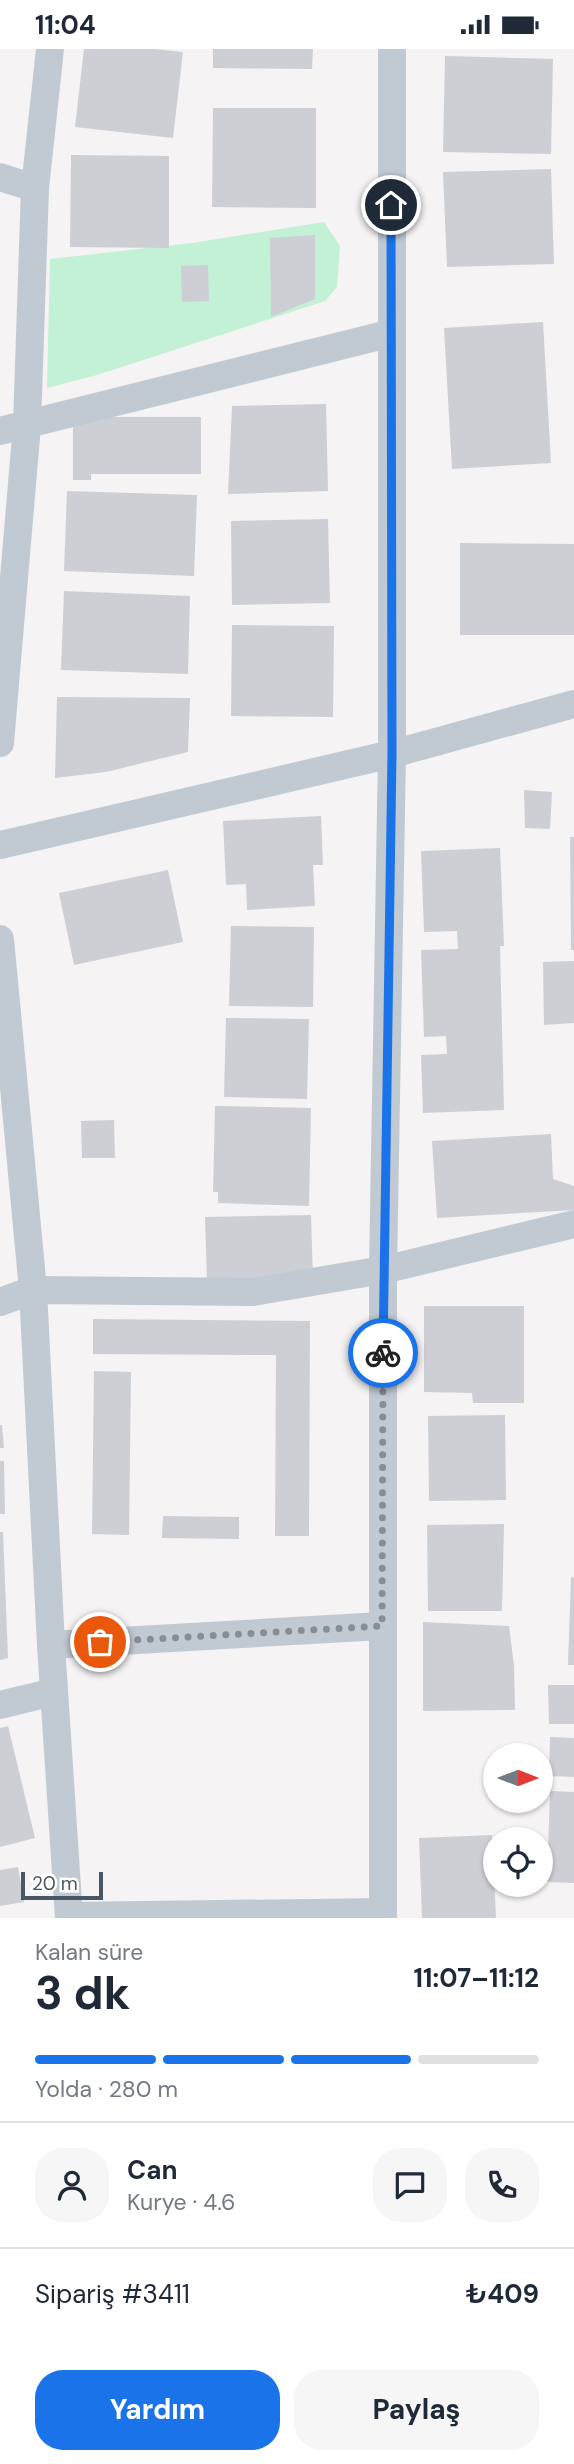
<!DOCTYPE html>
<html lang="tr">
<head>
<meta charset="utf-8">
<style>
	body { margin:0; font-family:"DM Sans",sans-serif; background:#f6f6f7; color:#1f2937; height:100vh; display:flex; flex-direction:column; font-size:26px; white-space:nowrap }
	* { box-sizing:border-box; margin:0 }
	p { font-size:23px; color:#747a83 }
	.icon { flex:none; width:38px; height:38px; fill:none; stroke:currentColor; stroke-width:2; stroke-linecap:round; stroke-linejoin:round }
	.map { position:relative; height:1869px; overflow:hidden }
	.drawer { display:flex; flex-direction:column; background:#fff; flex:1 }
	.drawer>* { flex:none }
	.needle { width:46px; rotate:90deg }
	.fabs { position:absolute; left:483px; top:1694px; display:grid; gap:14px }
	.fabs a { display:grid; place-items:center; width:70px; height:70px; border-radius:50%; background:#fff; box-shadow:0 2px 5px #0004; font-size:35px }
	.scale { position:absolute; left:21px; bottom:18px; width:82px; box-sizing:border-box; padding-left:7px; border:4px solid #4a5661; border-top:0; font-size:19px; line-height:24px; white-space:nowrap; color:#4a5661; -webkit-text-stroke:5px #fff; paint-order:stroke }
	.pin { position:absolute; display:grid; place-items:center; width:60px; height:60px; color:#fff; margin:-30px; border:4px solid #fff; border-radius:50%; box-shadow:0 2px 7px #0007 }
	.courier { position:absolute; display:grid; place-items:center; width:70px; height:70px; margin:-35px; border:5px solid #1a73e8; border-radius:50%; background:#fff; color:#222; box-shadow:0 2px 9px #0007 }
	.overview em { font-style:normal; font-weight:700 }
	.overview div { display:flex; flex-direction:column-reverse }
	.overview { display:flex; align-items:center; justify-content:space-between; height:119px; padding:0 35px }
	h1 { font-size:46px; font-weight:700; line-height:52px }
	.bar { display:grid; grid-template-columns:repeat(4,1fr); gap:10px 7px; align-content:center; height:84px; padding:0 35px }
	.bar i { height:9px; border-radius:5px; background:#e0e1e3 }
	.bar .current { background:#1a73e8 }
	.bar p { grid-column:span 4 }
	.line { display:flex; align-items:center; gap:18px; padding:0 35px; border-top:2px solid #e0e1e3 }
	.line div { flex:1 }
	.round { display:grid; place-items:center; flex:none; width:74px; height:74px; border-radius:28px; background:#f6f6f7 }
	.button { display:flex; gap:14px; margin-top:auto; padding:14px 35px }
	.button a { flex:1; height:80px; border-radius:28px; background:#1a73e8; color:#fff; font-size:28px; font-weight:700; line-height:80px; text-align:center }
	.button a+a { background:#f6f6f7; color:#1f2937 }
	.status { display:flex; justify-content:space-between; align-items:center; height:49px; padding:0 35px; background:#fff; direction:ltr }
	.status svg { height:19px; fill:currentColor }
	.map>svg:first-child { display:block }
	.green { fill:#c3f1d5 }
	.building { fill:#cdcfd5 }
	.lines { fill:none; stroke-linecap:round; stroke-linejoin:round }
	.minor { stroke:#c1cad2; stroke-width:28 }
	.done { stroke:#868d94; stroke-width:7; stroke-dasharray:0 12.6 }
	.route { stroke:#1a73e8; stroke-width:9 }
</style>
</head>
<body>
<div class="status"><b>11:04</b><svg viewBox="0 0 49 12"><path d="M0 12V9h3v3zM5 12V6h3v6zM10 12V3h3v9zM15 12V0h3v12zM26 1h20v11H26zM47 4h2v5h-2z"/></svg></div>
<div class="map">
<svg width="574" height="1869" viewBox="0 0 574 1869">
	<rect width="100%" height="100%" fill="#f5f3f3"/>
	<path class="green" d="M324,173L340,197L337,238L325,252L97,326L47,339L50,210L192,194Z"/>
	<g class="building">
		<path d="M84,0H155L183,3L173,89L75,78Z"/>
		<path d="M213,0H313L312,20L213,19Z"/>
		<path d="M445,7L553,10L551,105L443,103Z"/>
		<path d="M213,59H316V159L212,158Z"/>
		<path d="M71,106L169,107V199L70,198Z"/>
		<path d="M551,120L554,215L447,218L443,123Z"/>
		<path d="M315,186V250L271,268L270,189Z"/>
		<path d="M208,216L209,252L182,253L181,217Z"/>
		<path d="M543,273L551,414L452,420L444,279Z"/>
		<path d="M326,355L328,442L228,445L232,357Z"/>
		<path d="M73,368H201V425H91V431H73Z"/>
		<path d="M67,442L197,446L194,527L64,522Z"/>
		<path d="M328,470L330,554L232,556L231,472Z"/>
		<path d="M460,494L574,495V586H460Z"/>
		<path d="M64,542L190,547L188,625L61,621Z"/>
		<path d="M232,576L334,577L333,668L231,667Z"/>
		<path d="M57,648L190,649L188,703L106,723L55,729Z"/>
		<path d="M524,741L552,743L550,780L525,779Z"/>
		<path d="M321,767L323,816H313L315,857L247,861L246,835L226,836L223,772Z"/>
		<path d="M570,788H574V901H571Z"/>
		<path d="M500,799L504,897H500L504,1061L423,1064L421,1006L447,1005L446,987L424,988L421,901L458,900L457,882L424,883L421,802Z"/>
		<path d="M168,821L183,893L74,916L59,844Z"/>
		<path d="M231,877L314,878L313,958L229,957Z"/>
		<path d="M574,912V974L544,976L543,913Z"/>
		<path d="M226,969L309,970L307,1050L224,1048Z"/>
		<path d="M215,1057L311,1059L309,1157L218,1154V1143H213Z"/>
		<path d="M114,1071L115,1109H82L81,1072Z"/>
		<path d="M551,1085L553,1130L574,1137V1161L437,1169L432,1092Z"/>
		<path d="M311,1166L313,1231L207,1233L205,1168Z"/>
		<path d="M424,1257H524V1354H473L472,1344L424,1343Z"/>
		<path d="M93,1270L310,1272L309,1487H275L276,1306L93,1305Z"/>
		<path d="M94,1322L131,1323L129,1486L92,1485Z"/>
		<path d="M505,1366L506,1451L429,1452L428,1367Z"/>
		<path d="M0,1376H2L4,1399H0Z"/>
		<path d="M0,1412H4L5,1465H0Z"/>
		<path d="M163,1467L239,1468V1490L162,1489Z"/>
		<path d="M504,1475L502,1562H428L427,1476Z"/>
		<path d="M0,1483H3L8,1609L0,1611Z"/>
		<path d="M571,1528H574V1616H568Z"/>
		<path d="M423,1573L509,1577L514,1617L515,1661L423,1662Z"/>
		<path d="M548,1636H574V1675H549Z"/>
		<path d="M8,1677L35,1789L0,1798V1679Z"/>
		<path d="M550,1688L574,1689V1728L549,1727Z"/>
		<path d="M550,1742L574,1743V1834L547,1833Z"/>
		<path d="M492,1786L496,1869H422L419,1789Z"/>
		<path d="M18,1818L24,1853L0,1857V1821Z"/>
	</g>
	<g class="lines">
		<g class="minor">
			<path d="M0,128L35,139L27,376L0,694"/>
			<path d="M35,139L50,0"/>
			<path d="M0,382L392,284"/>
			<path d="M0,796L392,705L574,655"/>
			<path d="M0,890L33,1241L51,1596L69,1869"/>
			<path d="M0,1253L33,1241L253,1243L383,1221L574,1175"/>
			<path d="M51,1596L382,1577"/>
			<path d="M0,1656L54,1643"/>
			<path d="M69,1867L383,1863"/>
			<path d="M383,1869V1221L392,705V0"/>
		</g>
	</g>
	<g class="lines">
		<path class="done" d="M100,1593L382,1577L383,1304"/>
		<path class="route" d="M383,1304L392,705L391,156"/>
	</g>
</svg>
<div class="fabs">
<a><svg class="needle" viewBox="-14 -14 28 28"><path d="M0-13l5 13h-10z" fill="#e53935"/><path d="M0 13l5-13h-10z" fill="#747a83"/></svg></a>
<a><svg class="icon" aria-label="locate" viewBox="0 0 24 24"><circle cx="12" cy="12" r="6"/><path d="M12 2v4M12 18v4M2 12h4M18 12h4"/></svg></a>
</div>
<div class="scale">20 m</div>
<div class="pin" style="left:100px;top:1593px;background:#ea580c"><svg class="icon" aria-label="bag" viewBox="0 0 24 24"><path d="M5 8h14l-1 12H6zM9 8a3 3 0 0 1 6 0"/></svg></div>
<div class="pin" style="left:391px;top:156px;background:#1f2937"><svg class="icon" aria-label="home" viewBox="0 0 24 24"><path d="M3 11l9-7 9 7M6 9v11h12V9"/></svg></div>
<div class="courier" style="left:383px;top:1304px"><svg class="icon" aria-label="bike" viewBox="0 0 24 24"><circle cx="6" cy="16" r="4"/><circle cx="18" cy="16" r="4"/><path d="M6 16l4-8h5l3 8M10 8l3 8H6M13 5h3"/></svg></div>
</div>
<section class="drawer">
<div class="overview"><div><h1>3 dk</h1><p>Kalan süre</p></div><em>11:07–11:12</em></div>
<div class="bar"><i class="current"></i><i class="current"></i><i class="current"></i><i></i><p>Yolda · 280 m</p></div>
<div class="line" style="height:126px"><a class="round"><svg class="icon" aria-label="person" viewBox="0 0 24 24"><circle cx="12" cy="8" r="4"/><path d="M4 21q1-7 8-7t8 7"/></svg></a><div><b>Can</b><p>Kurye · 4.6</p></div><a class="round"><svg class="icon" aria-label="chat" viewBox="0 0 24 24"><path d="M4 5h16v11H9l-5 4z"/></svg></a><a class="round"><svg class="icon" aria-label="phone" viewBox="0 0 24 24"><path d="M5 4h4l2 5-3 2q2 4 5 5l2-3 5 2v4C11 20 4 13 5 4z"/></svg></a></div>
<div class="line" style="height:91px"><div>Sipariş #3411</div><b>₺409</b></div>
<div class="button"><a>Yardım</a><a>Paylaş</a></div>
</section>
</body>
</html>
